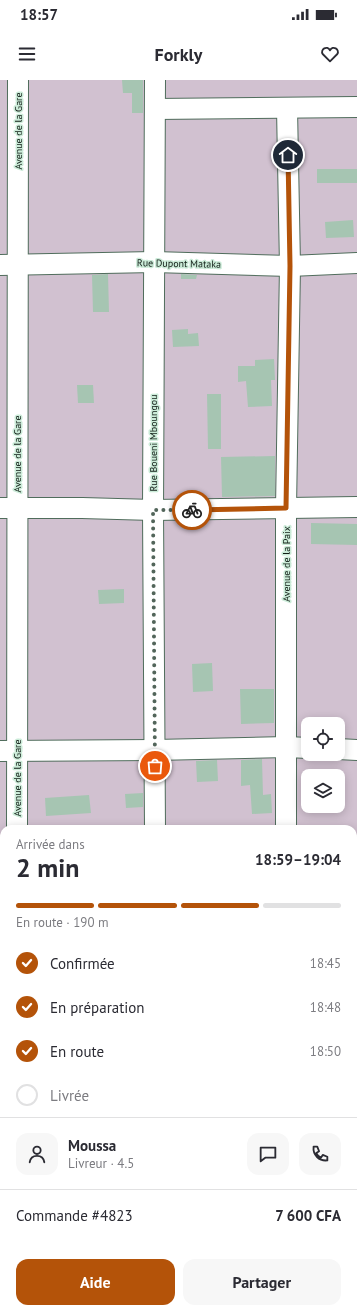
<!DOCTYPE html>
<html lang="fr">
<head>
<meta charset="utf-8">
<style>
	body { margin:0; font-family:"PT Sans",sans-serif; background:#f7f7f7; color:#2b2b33; height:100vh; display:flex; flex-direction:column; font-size:15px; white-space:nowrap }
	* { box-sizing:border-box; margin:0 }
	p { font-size:13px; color:#7c7c81 }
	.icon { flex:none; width:22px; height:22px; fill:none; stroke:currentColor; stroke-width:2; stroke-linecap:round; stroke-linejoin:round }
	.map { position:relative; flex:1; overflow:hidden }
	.sheet { position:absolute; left:0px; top:745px; width:357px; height:488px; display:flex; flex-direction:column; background:#fff; border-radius:12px 12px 0 0; box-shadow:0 2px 10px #0003 }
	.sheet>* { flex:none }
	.controls { position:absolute; left:301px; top:637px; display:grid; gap:8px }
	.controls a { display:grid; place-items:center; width:44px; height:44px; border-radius:8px; background:#fff; box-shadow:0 2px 10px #0003; font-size:20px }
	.pin { position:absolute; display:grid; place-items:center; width:34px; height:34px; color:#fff; margin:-17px; border:2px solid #fff; border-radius:50%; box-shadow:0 1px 4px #0007 }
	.courier { position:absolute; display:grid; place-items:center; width:40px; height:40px; margin:-20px; border:3px solid #b45309; border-radius:50%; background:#fff; color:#222; box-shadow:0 1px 5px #0007 }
	.headline em { font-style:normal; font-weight:800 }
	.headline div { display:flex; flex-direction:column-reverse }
	.headline { display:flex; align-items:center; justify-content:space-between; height:68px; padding:0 16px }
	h1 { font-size:26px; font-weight:800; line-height:30px }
	.bar { display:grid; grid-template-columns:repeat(4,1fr); gap:6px 4px; align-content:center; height:48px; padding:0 16px }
	.bar i { height:5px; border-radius:3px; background:#e1e1e2 }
	.bar .selected { background:#b45309 }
	.bar p { grid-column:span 4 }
	.line { display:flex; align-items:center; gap:10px; padding:0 16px; border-top:1px solid #e1e1e2 }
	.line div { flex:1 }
	.round { display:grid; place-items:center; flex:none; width:42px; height:42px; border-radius:12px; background:#f7f7f7 }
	ol { padding:0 16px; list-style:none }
	li { display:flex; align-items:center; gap:12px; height:44px }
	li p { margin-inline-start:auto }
	li .icon { padding:4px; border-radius:50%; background:#b45309; color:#fff; stroke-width:4 }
	li:last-child { color:#7c7c81 }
	li i { width:22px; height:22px; border:2px solid #e1e1e2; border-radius:50% }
	.cta { display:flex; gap:8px; margin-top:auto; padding:8px 16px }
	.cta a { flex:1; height:46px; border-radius:12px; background:#b45309; color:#fff; font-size:16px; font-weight:800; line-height:46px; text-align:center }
	.cta a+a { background:#f7f7f7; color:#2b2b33 }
	.status { display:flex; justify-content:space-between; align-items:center; height:28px; padding:0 20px; background:#fff; direction:ltr }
	.status svg { height:11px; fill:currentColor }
	header { display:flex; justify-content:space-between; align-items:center; height:52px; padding:0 16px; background:#fff; font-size:18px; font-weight:800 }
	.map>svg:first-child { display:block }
	.green { fill:#d1c1d0; fill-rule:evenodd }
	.building { fill:#a6c5b2 }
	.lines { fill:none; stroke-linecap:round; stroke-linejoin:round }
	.minor-casing { stroke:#506d5c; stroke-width:22 }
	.minor { stroke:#fff; stroke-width:20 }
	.done { stroke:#52655a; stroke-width:4; stroke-dasharray:0 7.2 }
	.route { stroke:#b45309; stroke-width:5 }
	.labels { text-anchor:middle; stroke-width:3; stroke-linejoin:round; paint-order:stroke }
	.street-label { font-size:10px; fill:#111d16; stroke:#cbebd8 }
</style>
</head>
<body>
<div class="status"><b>18:57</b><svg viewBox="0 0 49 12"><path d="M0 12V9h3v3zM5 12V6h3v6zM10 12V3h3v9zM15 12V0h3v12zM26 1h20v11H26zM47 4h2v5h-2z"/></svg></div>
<header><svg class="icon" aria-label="menu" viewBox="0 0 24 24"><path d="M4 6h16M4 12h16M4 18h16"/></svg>Forkly<svg class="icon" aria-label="heart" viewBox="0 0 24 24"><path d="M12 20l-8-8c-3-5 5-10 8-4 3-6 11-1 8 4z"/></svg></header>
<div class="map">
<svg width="357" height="1233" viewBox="0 0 357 1233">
	<rect width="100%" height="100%" fill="#cbebd8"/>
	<path class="green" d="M0,0H357V1233H0ZM308,644H338V674H308ZM308,696H338V726H308ZM4,749H353V1229H4Z"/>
	<g class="building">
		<path d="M122,0H143V33H132V13H123Z"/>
		<rect x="317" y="89" width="40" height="14"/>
		<path d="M353,140L354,157L326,158L325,142Z"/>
		<path d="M108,194L109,232H93L92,195Z"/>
		<path d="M181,194L197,195L196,199H181Z"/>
		<path d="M188,249V254L198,253L199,266L173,267L172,250Z"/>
		<path d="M274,279L275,300H271L272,326L248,327L246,301L238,302V286H255V280Z"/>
		<path d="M77,305H93L94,323H78Z"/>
		<path d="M207,314H221V369H208Z"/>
		<path d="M275,376V416L222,417L221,377Z"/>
		<path d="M311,443L357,444V465L311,464Z"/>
		<path d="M124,509V523L99,524L98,510Z"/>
		<path d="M212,583L213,611L193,612L192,584Z"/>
		<path d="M240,609H274V643L241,644Z"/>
		<path d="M262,679L263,715L271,714L272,733L252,734L250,705L241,706V680Z"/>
		<path d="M217,680L218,701L197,702L196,681Z"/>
		<path d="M143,713V727L126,728L125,714Z"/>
		<path d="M89,715L91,733L46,736L45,718Z"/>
	</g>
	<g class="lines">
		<g class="minor-casing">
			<g id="minor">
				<path d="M155,0L153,430L155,749"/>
				<path d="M155,29L357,27"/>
				<path d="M0,185L154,182L290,186L357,183"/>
				<path d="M0,428H82L153,430L357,427"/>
				<path d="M338,669L357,670"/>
				<path d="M0,671L155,670L287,667L308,668"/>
				<path d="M17,749L18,0"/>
				<path d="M286,749V428L290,186L287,28"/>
				<path d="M0,918H4"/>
				<path d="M353,921H357"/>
				<path d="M353,1161H357"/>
				<path d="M0,1165H4"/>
				<path d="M156,1229V1233"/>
				<path d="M20,1233V1229"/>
				<path d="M290,1233V1229"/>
			</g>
		</g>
		<use href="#minor" class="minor"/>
	</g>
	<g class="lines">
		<path class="done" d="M155,686L153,430H192"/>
		<path class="route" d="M192,430L286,428L290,186L288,75"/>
	</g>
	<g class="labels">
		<g class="street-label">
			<text transform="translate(18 51) rotate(-90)" y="4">Avenue de la Gare</text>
			<text transform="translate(179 183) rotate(1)" y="4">Rue Dupont Mataka</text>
			<text transform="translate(153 363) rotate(-90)" y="4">Rue Boueni Mboungou</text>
			<text transform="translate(17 374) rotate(-90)" y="4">Avenue de la Gare</text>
			<text transform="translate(286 484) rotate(-90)" y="4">Avenue de la Paix</text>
			<text transform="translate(17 698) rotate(-90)" y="4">Avenue de la Gare</text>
		</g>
	</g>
</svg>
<div class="controls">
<a><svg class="icon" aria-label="locate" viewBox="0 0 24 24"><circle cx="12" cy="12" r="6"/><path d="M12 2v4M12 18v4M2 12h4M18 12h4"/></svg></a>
<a><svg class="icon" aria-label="layers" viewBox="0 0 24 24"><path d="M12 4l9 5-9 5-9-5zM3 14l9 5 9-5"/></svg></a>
</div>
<div class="pin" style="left:155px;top:686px;background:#ea580c"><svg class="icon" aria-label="bag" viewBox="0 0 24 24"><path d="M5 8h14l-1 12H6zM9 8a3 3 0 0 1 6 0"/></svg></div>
<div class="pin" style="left:288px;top:75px;background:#1f2937"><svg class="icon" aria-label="home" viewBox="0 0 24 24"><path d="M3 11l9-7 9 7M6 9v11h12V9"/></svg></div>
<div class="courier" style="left:192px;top:430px"><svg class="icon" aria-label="bike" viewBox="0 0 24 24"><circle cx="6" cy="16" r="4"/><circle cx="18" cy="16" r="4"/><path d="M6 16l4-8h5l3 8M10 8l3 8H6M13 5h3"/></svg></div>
<section class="sheet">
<div class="headline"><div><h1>2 min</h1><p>Arrivée dans</p></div><em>18:59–19:04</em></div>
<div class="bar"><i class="selected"></i><i class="selected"></i><i class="selected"></i><i></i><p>En route · 190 m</p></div>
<ol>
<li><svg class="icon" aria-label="check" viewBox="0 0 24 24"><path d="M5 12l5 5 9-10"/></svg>Confirmée<p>18:45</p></li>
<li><svg class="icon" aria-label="check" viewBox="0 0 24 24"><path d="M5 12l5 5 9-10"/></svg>En préparation<p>18:48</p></li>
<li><svg class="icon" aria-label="check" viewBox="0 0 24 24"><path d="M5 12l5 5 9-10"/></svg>En route<p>18:50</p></li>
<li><i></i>Livrée</li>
</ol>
<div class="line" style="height:72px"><a class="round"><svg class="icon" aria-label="person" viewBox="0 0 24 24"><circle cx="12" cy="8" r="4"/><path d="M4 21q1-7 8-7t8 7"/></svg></a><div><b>Moussa</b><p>Livreur · 4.5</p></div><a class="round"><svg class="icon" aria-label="chat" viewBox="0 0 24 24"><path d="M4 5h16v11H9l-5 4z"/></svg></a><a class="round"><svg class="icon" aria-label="phone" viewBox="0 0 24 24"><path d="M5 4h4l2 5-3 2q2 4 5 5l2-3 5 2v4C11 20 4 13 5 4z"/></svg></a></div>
<div class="line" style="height:52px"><div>Commande #4823</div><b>7 600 CFA</b></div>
<div class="cta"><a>Aide</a><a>Partager</a></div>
</section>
</div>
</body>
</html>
